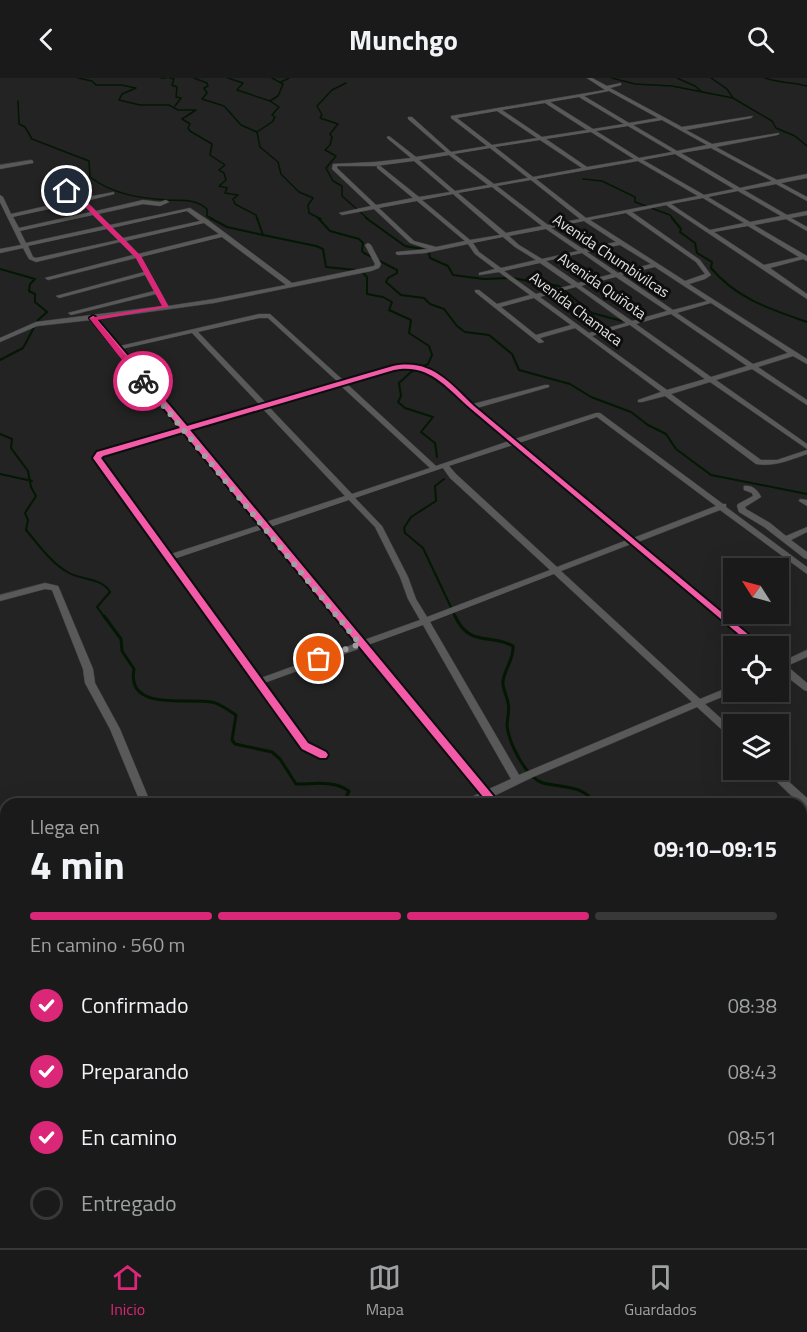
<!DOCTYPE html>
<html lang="es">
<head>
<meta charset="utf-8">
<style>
	body { margin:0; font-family:"Titillium Web",sans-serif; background:#272727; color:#f1f3f6; height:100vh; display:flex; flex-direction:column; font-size:22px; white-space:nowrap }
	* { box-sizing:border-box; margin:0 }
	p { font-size:20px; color:#9fa1a2 }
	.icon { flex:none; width:33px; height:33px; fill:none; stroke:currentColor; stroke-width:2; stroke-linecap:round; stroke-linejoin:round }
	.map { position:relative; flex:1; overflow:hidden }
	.sheet { position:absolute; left:0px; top:720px; width:807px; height:450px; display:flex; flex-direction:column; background:#1a1a1a; border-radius:18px 18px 0 0; box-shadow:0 6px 24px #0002,0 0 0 2px #383839 }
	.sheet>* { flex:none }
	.needle { width:39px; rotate:306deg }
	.fabs { position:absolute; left:723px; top:480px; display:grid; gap:12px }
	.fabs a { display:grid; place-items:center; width:66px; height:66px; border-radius:0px; background:#1a1a1a; box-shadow:0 6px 24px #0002,0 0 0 2px #383839; font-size:30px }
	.pin { position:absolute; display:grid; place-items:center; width:51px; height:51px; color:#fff; margin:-26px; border:3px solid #fff; border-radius:50%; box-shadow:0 2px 6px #0007 }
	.courier { position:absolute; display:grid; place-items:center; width:60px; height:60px; margin:-30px; border:4px solid #db2777; border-radius:50%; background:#fff; color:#222; box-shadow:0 2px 8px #0007 }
	.summary em { font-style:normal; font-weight:700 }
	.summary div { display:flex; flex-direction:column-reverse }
	.summary { display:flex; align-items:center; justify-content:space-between; height:102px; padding:0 30px }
	h1 { font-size:39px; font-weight:700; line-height:45px }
	.bar { display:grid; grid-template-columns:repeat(4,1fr); gap:9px 6px; align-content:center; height:72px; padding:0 30px }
	.bar i { height:8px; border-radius:4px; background:#383839 }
	.bar .current { background:#db2777 }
	.bar p { grid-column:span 4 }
	ol { padding:0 30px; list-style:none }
	li { display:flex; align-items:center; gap:18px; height:66px }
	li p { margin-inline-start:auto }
	li .icon { padding:6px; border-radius:50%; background:#db2777; color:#fff; stroke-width:4 }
	li:last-child { color:#9fa1a2 }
	li i { width:33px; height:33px; border:3px solid #383839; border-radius:50% }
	header { display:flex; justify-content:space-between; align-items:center; height:78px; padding:0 30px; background:#1a1a1a; font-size:27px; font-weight:700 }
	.menu { display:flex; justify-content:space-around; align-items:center; height:84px; border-top:2px solid #383839; background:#1a1a1a; font-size:16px; color:#9fa1a2 }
	.menu a { display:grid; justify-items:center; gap:3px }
	.menu .current { color:#db2777 }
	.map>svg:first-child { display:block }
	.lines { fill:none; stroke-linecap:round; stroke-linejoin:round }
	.stream-far3 { stroke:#031703; stroke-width:1.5 }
	.stream-far2 { stroke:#031703; stroke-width:2 }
	.stream-far1 { stroke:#031703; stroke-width:3 }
	.stream { stroke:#031703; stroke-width:4 }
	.minor-casing { stroke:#3f3f3f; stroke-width:1 }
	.minor { fill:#595959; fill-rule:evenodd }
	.cycleway-casing { stroke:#0c0d0c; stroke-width:4 }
	.cycleway { fill:#f35aa7; fill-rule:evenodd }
	.route { fill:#db2777 }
	.done { stroke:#9fa09f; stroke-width:6; stroke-dasharray:0 10.8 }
	.labels { text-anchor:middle; stroke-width:6; stroke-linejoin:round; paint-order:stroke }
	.far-street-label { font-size:15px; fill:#e2e3e2; stroke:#0c0d0c }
</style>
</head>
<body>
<header><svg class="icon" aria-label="back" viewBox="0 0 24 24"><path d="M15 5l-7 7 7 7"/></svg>Munchgo<svg class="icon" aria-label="search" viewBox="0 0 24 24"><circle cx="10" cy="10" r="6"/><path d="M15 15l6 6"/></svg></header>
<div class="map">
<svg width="807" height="1170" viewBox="0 0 807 1170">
	<rect width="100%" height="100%" fill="#232323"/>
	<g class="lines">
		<g class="stream-far3">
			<path d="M78,0L92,3L96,7H121L136,10L122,16L119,22L140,27H169L178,32H196L182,41L190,46L188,50L190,53L212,66L210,77L225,87L219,92L224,95L226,102L219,108L227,110L225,115L238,117L233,121L235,126L256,137L257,141"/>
			<path d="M161,0H166"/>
			<path d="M170,0L174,1L172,7L177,9L176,19L181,20L175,28"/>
			<path d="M194,0L207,5L208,8L204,10L207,15L202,21L224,28L241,47L257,54L272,44L275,39L272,37L279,29L270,23L237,12L243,5L228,0"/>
			<path d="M612,0L635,6L672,8L733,20L772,43L776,50L795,58L807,68"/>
			<path d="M677,0L695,8L702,14"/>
			<path d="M711,0L727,11L733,20"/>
			<path d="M765,0C778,5 793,4 807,8"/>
			<path d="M281,4L289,0"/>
			<path d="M346,5L332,12L317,28L322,37L320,40L338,46L330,56L332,59L330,67L325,72L336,78L326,90L333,103L342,108V118L368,141"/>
			<path d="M18,23L19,46L25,49L32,61L89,83L90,99C112,116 139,120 166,122C181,123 195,120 207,131V138L213,141"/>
			<path d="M270,23L278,18L283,6L272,0"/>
			<path d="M257,54L260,69L278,84L281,96L299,114L313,120L308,127L309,135L321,141"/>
			<path d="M583,101L602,103L635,119V124L670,137L673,141"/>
		</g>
		<g class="stream-far2">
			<path d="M210,140L227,149L263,157"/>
			<path d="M257,140L263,157L316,168L323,171L326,189L356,192"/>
			<path d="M318,140L330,153L359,161L363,165L362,173L364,175L397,192V195L388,200L386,204L401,217L424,220L430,226L444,231L457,248L465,254L489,257L512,276L519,292L570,306L591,319L631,334L648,347L666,356L676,371L711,397L807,416"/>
			<path d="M366,140L405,168L422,171L429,175L430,180L448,188L453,197L484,201L512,200L559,208L592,235L622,243"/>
			<path d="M672,140L681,151L680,154L695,165L697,175L712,184L711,190C737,221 770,231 807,244"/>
			<path d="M0,191L35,201L30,206L29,213L35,216V224L47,234L38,242L23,270L0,282"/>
			<path d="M362,194L367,199V216L383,219L392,224L389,232L411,242L409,255L429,268L432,277L428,286L411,294L399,305L401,318L398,324L405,330L433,339L421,354L435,365L437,379"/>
			<path d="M0,356L12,361L11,370L28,393L31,409L36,418L25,435L28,442L26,452C39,467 51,485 69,495C82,502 102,500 110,514L97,529L105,540"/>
			<path d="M0,396L32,403"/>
			<path d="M444,401L435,408L436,423L411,439L404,450L405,455L423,470L456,540"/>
		</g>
		<g class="stream-far1">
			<path d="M104,538L121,561L122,573L134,591C126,633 185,620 211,624C220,625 229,633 236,637L232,662L235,666L272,674L280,681L296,706C314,706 333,702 349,713L343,726"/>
			<path d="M455,538C470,570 490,555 513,568C514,581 505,590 503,603C502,611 507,617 508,625C510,633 507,640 507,648C509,665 526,700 543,705C564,710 581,706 596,726"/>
			<path d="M0,733L6,743"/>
			<path d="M0,752L6,753"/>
		</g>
		<g class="stream">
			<path d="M801,924L807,933"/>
			<path d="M0,1009L6,1014"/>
			<path d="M0,1054L6,1052"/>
			<path d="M184,1164L187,1170"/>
			<path d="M241,1164L242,1170"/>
			<path d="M699,1164L710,1170"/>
		</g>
		<g class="minor-casing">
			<g id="minor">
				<path d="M587,0H592L607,8L621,5V7L610,10L682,49L753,38L751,40L686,52L712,66L779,55V56L777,57L716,69L777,102L807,96V100L781,105L807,119V123L776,106L744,112L787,137L807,133V137L791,140L807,149V153L786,141L754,147L807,178V183L803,181L770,190L807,216V221L666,127L632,134L700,182L711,197L705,201L689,206L807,281V286L793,278L758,289L807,322V327L752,291L716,302L807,366V371L710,304L671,316L761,382H777L807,372V376C790,382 774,389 756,386L665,318L642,324H638V322L661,314L575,250L540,260L544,264L539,265L475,214V212H479L497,226L530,217L499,194L479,197V195L495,191L475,176L468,166L425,175L398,177L396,176V174L428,171L410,165L374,131L342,137L339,135L371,128L332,91L333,86L375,84L411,80L387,60V59L389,58L416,79L446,74L408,41V39H412L451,74L487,68L451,40V38L605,12ZM609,13L658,40L629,45L584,18ZM579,19L624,46L593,51L550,24ZM545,25L587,52L542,59L502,32ZM497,33L537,60L492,67L457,40ZM662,42L707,67L677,73L633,47ZM628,48L672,74L639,80L596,53ZM591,54L634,81L587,89L546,61ZM540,62L582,90L533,99L495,69ZM490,70L528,100L494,106L454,76ZM711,70L772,103L740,110L681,75ZM675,76L734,111L704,117L643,82ZM449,77L488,107L455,113L419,82ZM414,83L450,114L419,119L379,87L377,88V90L413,120L376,127L337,90V88H375ZM638,83L698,118L586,140L536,101ZM531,102L580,141L548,147L497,108ZM492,109L542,148L506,155L458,115ZM738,113L781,138L750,144L708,119ZM453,116L500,157L470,162L422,122ZM703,120L744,145L710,152L671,126ZM417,123L465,163L436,169L414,163L379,130ZM626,135L696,184L705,196L685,203L590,142ZM584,143L616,164L583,171L551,150ZM748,148L799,179L764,187L714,154ZM546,151L578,173L542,181L519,167L509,158ZM503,159L515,169L536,182L501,190L479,174L473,165ZM620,167L651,186L618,195L587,174ZM582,175L612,196L578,205L546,183ZM540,185L572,207L536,216L504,193ZM655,189L707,223L673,232L622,197ZM616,199L667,233L632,243L581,208ZM576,209L626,245L589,255L540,219ZM534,220L571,247L536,257L501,229ZM711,225L788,275L753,286L677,235ZM671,236L747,288L711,299L636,246ZM630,247L705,301L667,312L592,258Z"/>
				<path d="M31,82L33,83V85L0,91V87Z"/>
				<path d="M62,109L82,120L114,114V116L86,123L96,133L143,122L160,124L166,122L169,124L160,128L143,126L98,136L110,147L190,130L208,142L292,205L374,188L375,186L365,167L368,165L371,167L381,186L379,190L371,193L214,225L97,241L120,268L259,236H270L344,303C374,294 408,276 438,295C451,304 462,316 473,326L545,307H549V309L477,330L515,361L596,335H600L723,426H726V429L807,489V496L720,432L638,464L761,566L762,568H753L631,466L561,493L700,621L734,607V614L705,626L734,652V661L731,660L697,629L533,699L494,718L500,726H489L486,722L476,726H462L463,723L480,715L361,570L264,605L308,665L326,674L328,677L326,680L323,681L302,671L93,380L97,374L180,350L117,273L114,272V270L91,242L37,248L0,264V260L36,244L163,228L156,216L71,237L68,235L154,213L145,197L59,220L56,218L144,194L136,180L48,202L45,200L133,177L120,164L36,184L29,181L23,170L0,175V171L21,167L0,124V117L3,119L11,136L77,121L60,112L59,111ZM81,124L91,134L19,150L13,139ZM187,133L200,143L123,160L112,150ZM93,137L104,148L26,165L20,153ZM204,145L219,156L138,176L126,163ZM107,151L118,162L36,180L33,179L28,168ZM222,159L286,207L214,221L168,228L141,179ZM259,240H268L338,304L266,325L198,254ZM192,255L260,327L187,348L122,271ZM404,290L417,291L433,298L509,363L436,388L347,306ZM341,308L430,390L352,416L269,329ZM263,331L345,418L266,444L190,352ZM597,339L716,428L633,460L519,365ZM183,354L260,447L171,476L101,380L103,378ZM513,367L627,462L557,489L456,396L449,388ZM443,390L450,400L550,492L427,539L416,521L408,499L382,448L355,420ZM349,422L375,449L400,499L408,521L420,542L364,562L270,449ZM263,451L357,565L261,600L174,481ZM554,496L692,624L519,697L430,544ZM423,547L511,701L489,711L368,567Z"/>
				<path d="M744,408C752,407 758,412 761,419L745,429L746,431L770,445L786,458L807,449V454L791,462L807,474V481L804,480L764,449L739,434L737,428L738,426L753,418L752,415L744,412Z"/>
				<path d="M800,421L807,422V428L799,423Z"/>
				<path d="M45,505L58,508L59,510L93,591L95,605L120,651L151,726H141L110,651L85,605L83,591L52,512L45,511L0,523V517Z"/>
				<path d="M807,572V579L787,588L807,605V613L804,612L778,592V583L781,584Z"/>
				<path d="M765,692H776L807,720V730L803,729Z"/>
				<path d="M807,873V883L801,884V874Z"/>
				<path d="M6,1136V1150L0,1153V1139Z"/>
			</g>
		</g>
		<use href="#minor" class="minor"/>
		<g class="cycleway-casing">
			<path id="cycleway" d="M93,238L95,239L187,348L393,288C431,280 450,305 474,328L762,568H753L470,330C446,309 429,285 394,292L190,352L500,726H489L183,354L103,378L101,380L308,665L326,674L328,677L326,680H320L302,671L93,380L97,374L180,350L91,241L90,240Z"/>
		</g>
		<use href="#cycleway" class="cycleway"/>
	</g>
	<path class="route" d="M65,112L84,121L141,178L169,229L97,242L146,302V305H140L89,240L162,228L136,180L80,124L65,114Z"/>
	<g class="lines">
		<path class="done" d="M143,303L360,566L319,581"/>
	</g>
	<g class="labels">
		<g class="far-street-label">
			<text transform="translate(611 178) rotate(34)" y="5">Avenida Chumbivilcas</text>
			<text transform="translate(602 208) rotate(35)" y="5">Avenida Quiñota</text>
			<text transform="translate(576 231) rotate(37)" y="5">Avenida Chamaca</text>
		</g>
	</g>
</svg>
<div class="fabs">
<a><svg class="needle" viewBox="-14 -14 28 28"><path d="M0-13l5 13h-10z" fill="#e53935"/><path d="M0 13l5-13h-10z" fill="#9fa1a2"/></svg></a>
<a><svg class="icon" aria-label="locate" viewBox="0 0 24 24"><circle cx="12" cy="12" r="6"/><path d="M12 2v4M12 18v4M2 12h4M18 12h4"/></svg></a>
<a><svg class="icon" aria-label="layers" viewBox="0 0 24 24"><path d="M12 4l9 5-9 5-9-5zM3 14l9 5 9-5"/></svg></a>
</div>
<div class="pin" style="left:319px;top:581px;background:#ea580c"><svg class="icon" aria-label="bag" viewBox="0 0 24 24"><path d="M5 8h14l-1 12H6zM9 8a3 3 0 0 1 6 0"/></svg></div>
<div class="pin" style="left:67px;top:113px;background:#1f2937"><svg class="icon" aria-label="home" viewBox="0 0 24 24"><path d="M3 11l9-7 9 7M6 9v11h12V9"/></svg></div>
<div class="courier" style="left:143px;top:303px"><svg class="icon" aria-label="bike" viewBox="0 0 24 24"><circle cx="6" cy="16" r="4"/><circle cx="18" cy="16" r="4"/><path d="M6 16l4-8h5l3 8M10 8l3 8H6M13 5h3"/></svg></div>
<section class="sheet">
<div class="summary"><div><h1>4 min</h1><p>Llega en</p></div><em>09:10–09:15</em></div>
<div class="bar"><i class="current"></i><i class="current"></i><i class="current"></i><i></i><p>En camino · 560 m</p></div>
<ol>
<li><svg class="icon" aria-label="check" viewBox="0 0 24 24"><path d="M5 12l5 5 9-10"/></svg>Confirmado<p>08:38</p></li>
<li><svg class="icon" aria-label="check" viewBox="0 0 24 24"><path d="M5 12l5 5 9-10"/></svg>Preparando<p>08:43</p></li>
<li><svg class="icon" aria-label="check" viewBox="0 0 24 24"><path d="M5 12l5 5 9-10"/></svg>En camino<p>08:51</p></li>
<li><i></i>Entregado</li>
</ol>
</section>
</div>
<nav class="menu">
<a class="current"><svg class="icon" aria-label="home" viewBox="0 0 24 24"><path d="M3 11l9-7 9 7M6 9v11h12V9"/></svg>Inicio</a>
<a><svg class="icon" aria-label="map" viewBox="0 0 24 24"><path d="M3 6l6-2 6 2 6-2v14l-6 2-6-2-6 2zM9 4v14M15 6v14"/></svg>Mapa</a>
<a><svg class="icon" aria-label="saved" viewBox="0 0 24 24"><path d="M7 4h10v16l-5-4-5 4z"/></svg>Guardados</a>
</nav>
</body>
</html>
